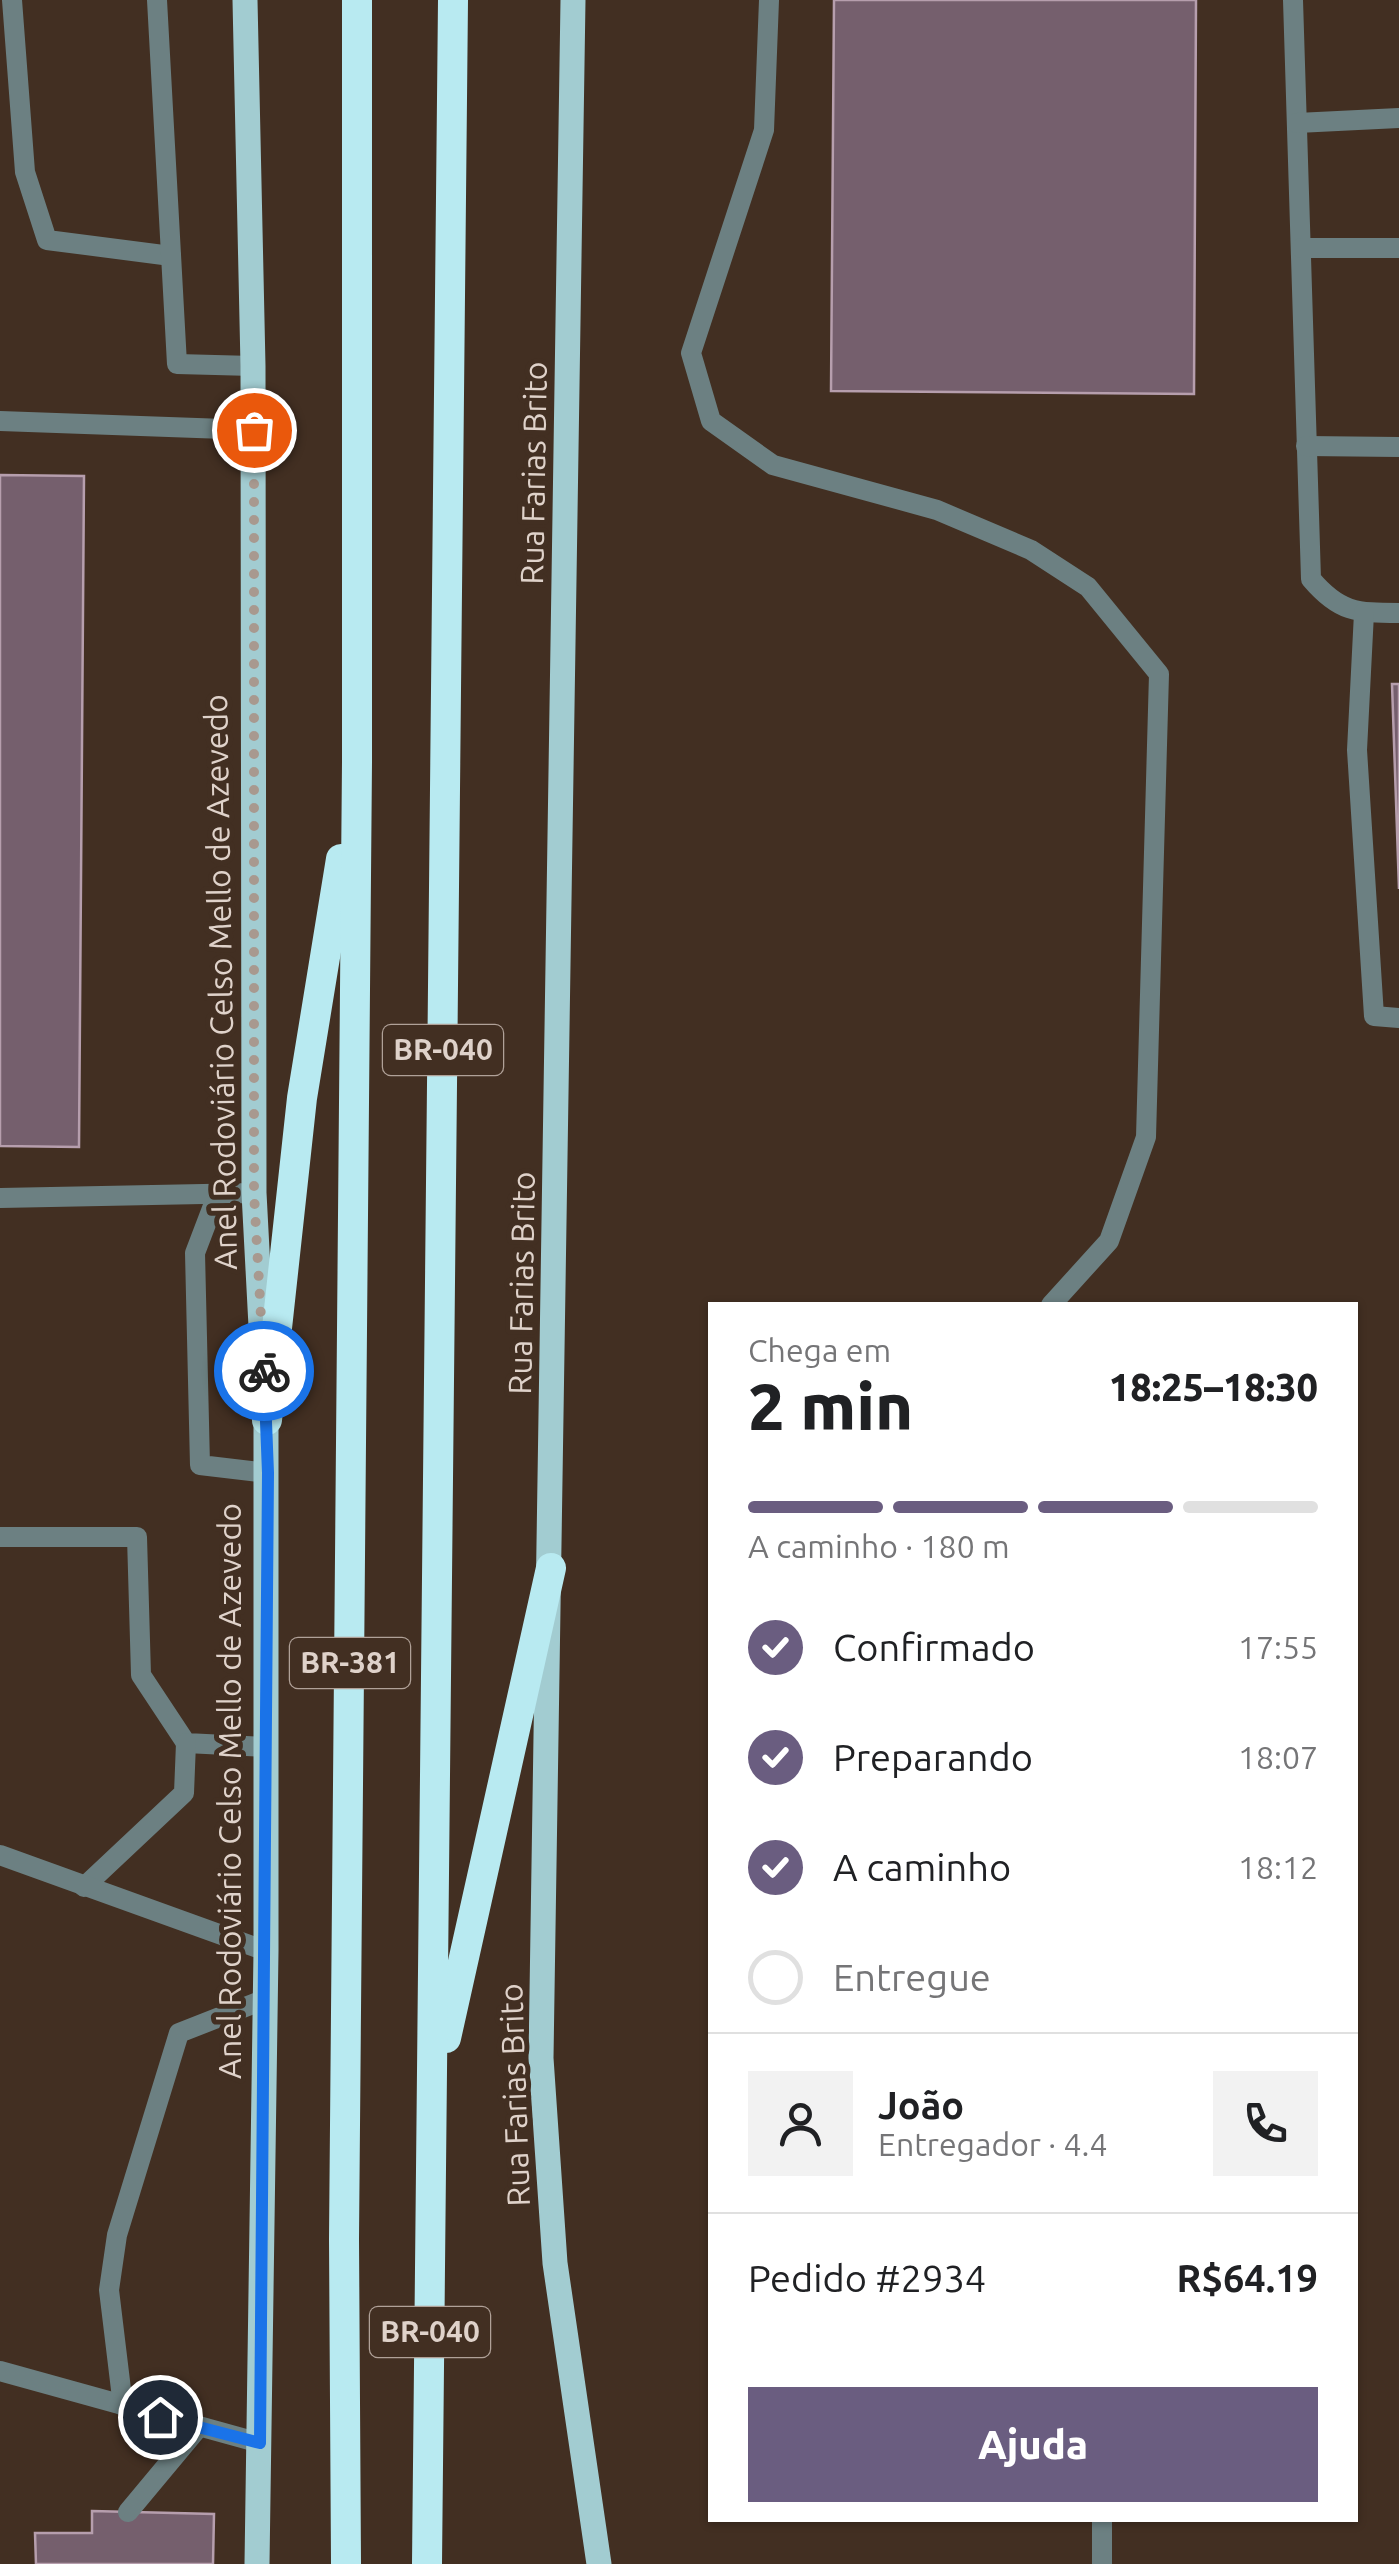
<!DOCTYPE html>
<html lang="pt">
<head>
<meta charset="utf-8">
<style>
	body { margin:0; font-family:Ubuntu,sans-serif; background:#f2f2f2; color:#202124; height:100vh; display:flex; flex-direction:column; font-size:38px; white-space:nowrap }
	* { box-sizing:border-box; margin:0 }
	p { font-size:32px; color:#757577 }
	.icon { flex:none; width:55px; height:55px; fill:none; stroke:currentColor; stroke-width:2; stroke-linecap:round; stroke-linejoin:round }
	.map { position:relative; flex:1; overflow:hidden }
	.drawer { position:absolute; left:708px; top:1302px; width:650px; height:1220px; display:flex; flex-direction:column; background:#fff; border-radius:0px; box-shadow:0 2px 8px #0004 }
	.drawer>* { flex:none }
	.pin { position:absolute; display:grid; place-items:center; width:85px; height:85px; color:#fff; margin:-42px; border:5px solid #fff; border-radius:50%; box-shadow:0 2px 10px #0007 }
	.courier { position:absolute; display:grid; place-items:center; width:100px; height:100px; margin:-50px; border:8px solid #1a73e8; border-radius:50%; background:#fff; color:#222; box-shadow:0 2px 12px #0007 }
	.overview em { font-style:normal; font-weight:800 }
	.overview div { display:flex; flex-direction:column-reverse }
	.overview { display:flex; align-items:center; justify-content:space-between; height:170px; padding:0 40px }
	h1 { font-size:65px; font-weight:800; line-height:75px }
	.bar { display:grid; grid-template-columns:repeat(4,1fr); gap:15px 10px; align-content:center; height:120px; padding:0 40px }
	.bar i { height:12px; border-radius:8px; background:#e0e0e0 }
	.bar .current { background:#6a5d80 }
	.bar p { grid-column:span 4 }
	.line { display:flex; align-items:center; gap:25px; padding:0 40px; border-top:2px solid #e0e0e0 }
	.line div { flex:1 }
	.round { display:grid; place-items:center; flex:none; width:105px; height:105px; border-radius:0px; background:#f2f2f2 }
	ol { padding:0 40px; list-style:none }
	li { display:flex; align-items:center; gap:30px; height:110px }
	li p { margin-inline-start:auto }
	li .icon { padding:10px; border-radius:50%; background:#6a5d80; color:#fff; stroke-width:4 }
	li:last-child { color:#757577 }
	li i { width:55px; height:55px; border:5px solid #e0e0e0; border-radius:50% }
	.button { display:flex; gap:20px; margin-top:auto; padding:20px 40px }
	.button a { flex:1; height:115px; border-radius:0px; background:#6a5d80; color:#fff; font-size:40px; font-weight:800; line-height:115px; text-align:center }
	.map>svg:first-child { display:block }
	.building { fill:#755f6d; stroke:#b69ead; stroke-width:2.5 }
	.lines { fill:none; stroke-linecap:round; stroke-linejoin:round }
	.lane { stroke:#6c8082; stroke-width:20 }
	.street { stroke:#6c8082; stroke-width:20 }
	.primary { stroke:#a2ccd1; stroke-width:25 }
	.highway { stroke:#b8eaf1; stroke-width:30 }
	.done { stroke:#a8998f; stroke-width:10; stroke-dasharray:0 18 }
	.route { stroke:#1a73e8; stroke-width:12 }
	.labels { text-anchor:middle; stroke-width:10; stroke-linejoin:round; paint-order:stroke }
	.shield { fill:#422f22; stroke:#b0a198; stroke-width:2.5 }
	.shield-label { font-size:30px; font-weight:bold; fill:#dfd2ca }
	.street-label { font-size:32px; fill:#dfd2ca; stroke:#422f22 }
</style>
</head>
<body>
<div class="map">
<svg width="1399" height="2564" viewBox="0 0 1399 2564">
	<rect width="100%" height="100%" fill="#422f22"/>
	<g class="building">
		<path d="M834,0H1196L1194,394L831,391Z"/>
		<path d="M0,475L84,476L79,1147L0,1146Z"/>
		<path d="M1392,684H1399V889Z"/>
		<path d="M92,2511L214,2514L213,2564H36L35,2533H92Z"/>
	</g>
	<g class="lines">
		<g class="lane">
			<path d="M12,0L25,172L47,240L171,256"/>
			<path d="M157,0L177,364L253,366"/>
			<path d="M769,0L764,130L691,353L711,421L773,465L937,510L1031,550L1088,587L1159,674L1146,1137L1109,1241L1051,1305"/>
			<path d="M1293,0L1311,579C1339,612 1356,613 1399,613"/>
			<path d="M1297,123L1399,118"/>
			<path d="M1301,248H1399"/>
			<path d="M0,421L253,430"/>
			<path d="M1306,446L1399,447"/>
			<path d="M1364,613L1357,750L1374,1016L1399,1018"/>
			<path d="M219,1190L195,1253L200,1465L268,1473"/>
			<path d="M0,1198L254,1193"/>
			<path d="M0,1537H137L141,1675L186,1743L266,1747"/>
			<path d="M84,1887L184,1793L186,1743"/>
			<path d="M123,2406L109,2290L117,2235L179,2033L263,2000"/>
			<path d="M128,2512L198,2428"/>
		</g>
		<g class="street">
			<path d="M0,1855L266,1951"/>
			<path d="M0,2371L260,2443"/>
			<path d="M1102,2520V2564"/>
		</g>
		<g class="primary">
			<path d="M245,0L253,366L254,1193L263,1364"/>
			<path d="M573,0L541,2058L555,2263L599,2564"/>
			<path d="M257,2564L266,1951V1404"/>
		</g>
		<g class="highway">
			<path d="M267,1420L302,1098L341,859"/>
			<path d="M446,2038L551,1568"/>
			<path d="M346,2564L344,2239L357,762V0"/>
			<path d="M427,2564L453,0"/>
		</g>
	</g>
	<g class="lines">
		<path class="done" d="M254,430V1193L264,1371"/>
		<path class="route" d="M160,2417L260,2443L268,1473L264,1371"/>
	</g>
	<g class="labels">
		<g class="shield">
			<rect x="383" y="1025" width="120" height="50" rx="8"/>
			<rect x="290" y="1638" width="120" height="50" rx="8"/>
			<rect x="370" y="2307" width="120" height="50" rx="8"/>
		</g>
		<g class="shield-label">
			<text x="443" y="1060">BR-040</text>
			<text x="350" y="1673">BR-381</text>
			<text x="430" y="2342">BR-040</text>
		</g>
		<g class="street-label">
			<text transform="translate(534 473) rotate(-89)" y="11">Rua Farias Brito</text>
			<text transform="translate(221 982) rotate(-91)" y="11">Anel Rodoviário Celso Mello de Azevedo</text>
			<text transform="translate(522 1283) rotate(-89)" y="11">Rua Farias Brito</text>
			<text transform="translate(230 1791) rotate(-90)" y="11">Anel Rodoviário Celso Mello de Azevedo</text>
			<text transform="translate(515 2095) rotate(-92)" y="11">Rua Farias Brito</text>
		</g>
	</g>
</svg>
<div class="pin" style="left:254px;top:430px;background:#ea580c"><svg class="icon" aria-label="bag" viewBox="0 0 24 24"><path d="M5 8h14l-1 12H6zM9 8a3 3 0 0 1 6 0"/></svg></div>
<div class="pin" style="left:160px;top:2417px;background:#1f2937"><svg class="icon" aria-label="home" viewBox="0 0 24 24"><path d="M3 11l9-7 9 7M6 9v11h12V9"/></svg></div>
<div class="courier" style="left:264px;top:1371px"><svg class="icon" aria-label="bike" viewBox="0 0 24 24"><circle cx="6" cy="16" r="4"/><circle cx="18" cy="16" r="4"/><path d="M6 16l4-8h5l3 8M10 8l3 8H6M13 5h3"/></svg></div>
<section class="drawer">
<div class="overview"><div><h1>2 min</h1><p>Chega em</p></div><em>18:25–18:30</em></div>
<div class="bar"><i class="current"></i><i class="current"></i><i class="current"></i><i></i><p>A caminho · 180 m</p></div>
<ol>
<li><svg class="icon" aria-label="check" viewBox="0 0 24 24"><path d="M5 12l5 5 9-10"/></svg>Confirmado<p>17:55</p></li>
<li><svg class="icon" aria-label="check" viewBox="0 0 24 24"><path d="M5 12l5 5 9-10"/></svg>Preparando<p>18:07</p></li>
<li><svg class="icon" aria-label="check" viewBox="0 0 24 24"><path d="M5 12l5 5 9-10"/></svg>A caminho<p>18:12</p></li>
<li><i></i>Entregue</li>
</ol>
<div class="line" style="height:180px"><a class="round"><svg class="icon" aria-label="person" viewBox="0 0 24 24"><circle cx="12" cy="8" r="4"/><path d="M4 21q1-7 8-7t8 7"/></svg></a><div><b>João</b><p>Entregador · 4.4</p></div><a class="round"><svg class="icon" aria-label="phone" viewBox="0 0 24 24"><path d="M5 4h4l2 5-3 2q2 4 5 5l2-3 5 2v4C11 20 4 13 5 4z"/></svg></a></div>
<div class="line" style="height:130px"><div>Pedido #2934</div><b>R$64.19</b></div>
<div class="button"><a>Ajuda</a></div>
</section>
</div>
</body>
</html>
